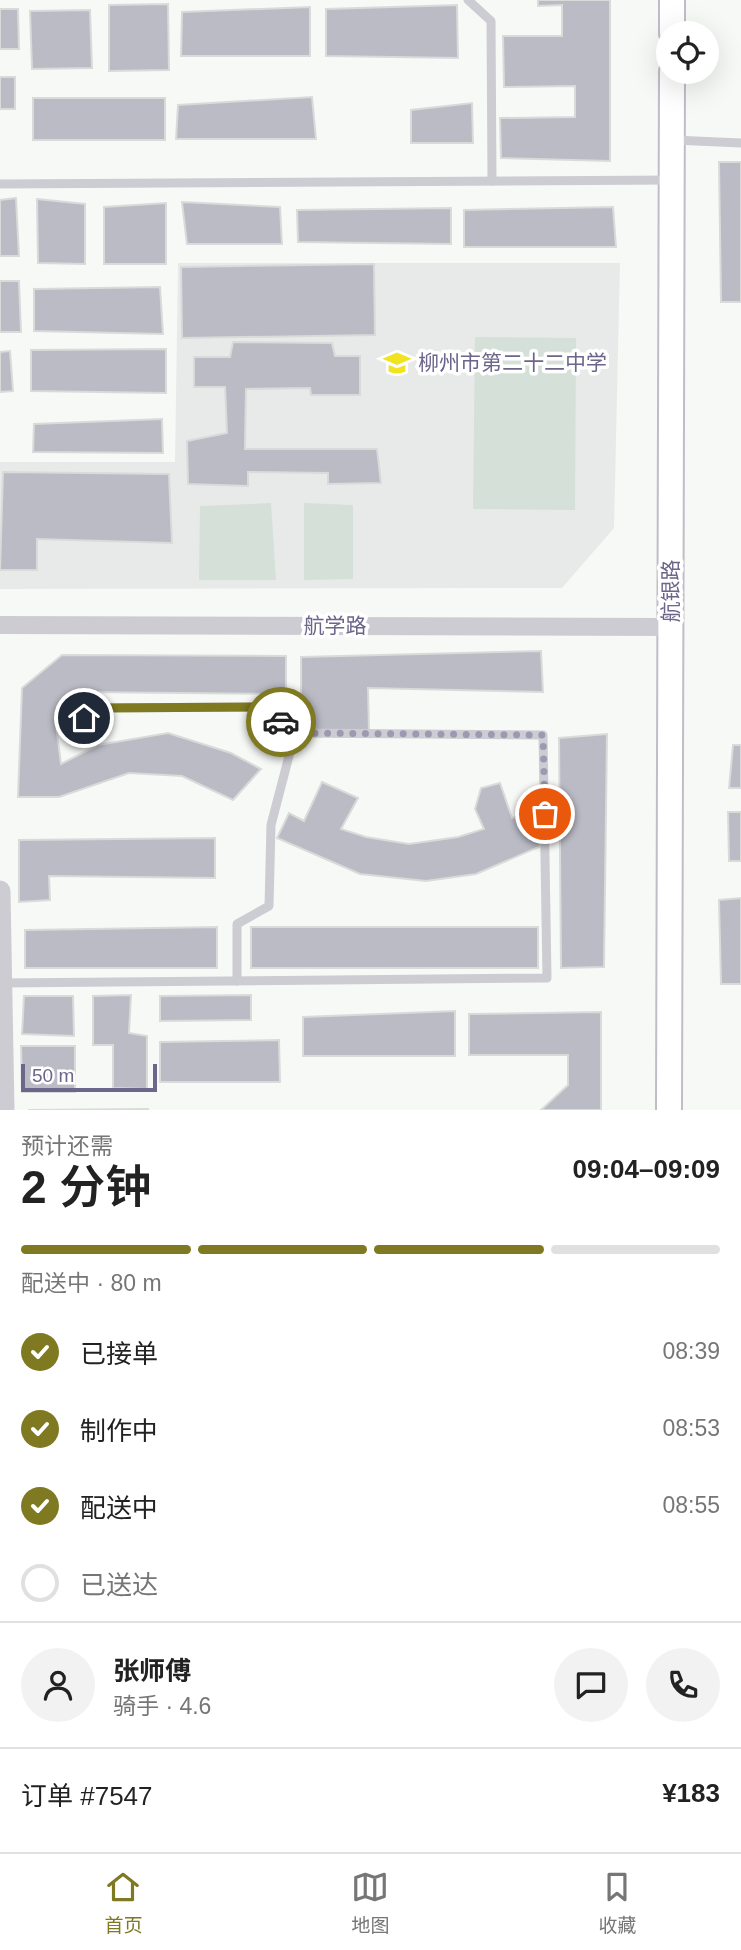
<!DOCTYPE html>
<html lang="zh">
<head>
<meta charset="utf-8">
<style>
	body { margin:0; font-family:Helvetica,"Noto Sans SC",sans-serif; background:#f2f2f2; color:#222; height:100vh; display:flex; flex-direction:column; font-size:26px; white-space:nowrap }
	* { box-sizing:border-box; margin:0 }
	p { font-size:23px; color:#767676 }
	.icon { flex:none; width:38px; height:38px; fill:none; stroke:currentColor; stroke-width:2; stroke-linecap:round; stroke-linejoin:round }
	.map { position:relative; height:1110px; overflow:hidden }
	.panel { display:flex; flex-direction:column; background:#fff; flex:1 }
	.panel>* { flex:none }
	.fabs { position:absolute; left:656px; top:21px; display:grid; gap:14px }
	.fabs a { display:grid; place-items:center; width:63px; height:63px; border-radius:50%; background:#fff; box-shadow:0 7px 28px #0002; font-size:35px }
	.scale { position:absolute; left:21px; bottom:18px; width:136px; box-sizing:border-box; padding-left:7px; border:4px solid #6b668a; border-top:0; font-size:19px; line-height:24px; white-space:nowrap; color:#6b668a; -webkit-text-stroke:5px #fff; paint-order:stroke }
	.pin { position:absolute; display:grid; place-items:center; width:60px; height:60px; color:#fff; margin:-30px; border:4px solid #fff; border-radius:50%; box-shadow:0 2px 7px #0007 }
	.courier { position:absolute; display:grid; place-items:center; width:70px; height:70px; margin:-35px; border:5px solid #7f7921; border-radius:50%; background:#fff; color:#222; box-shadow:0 2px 9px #0007 }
	.headline em { font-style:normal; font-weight:600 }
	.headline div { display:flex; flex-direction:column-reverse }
	.headline { display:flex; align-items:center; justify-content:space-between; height:119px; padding:0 21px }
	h1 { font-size:46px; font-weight:600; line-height:52px }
	.bar { display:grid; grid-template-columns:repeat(4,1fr); gap:10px 7px; align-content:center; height:84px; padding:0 21px }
	.bar i { height:9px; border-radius:5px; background:#e0e0e0 }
	.bar .current { background:#7f7921 }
	.bar p { grid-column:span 4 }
	.line { display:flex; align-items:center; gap:18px; padding:0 21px; border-top:2px solid #e0e0e0 }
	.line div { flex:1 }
	.round { display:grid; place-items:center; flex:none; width:74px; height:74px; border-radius:37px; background:#f2f2f2 }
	ol { padding:0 21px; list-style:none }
	li { display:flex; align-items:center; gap:21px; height:77px }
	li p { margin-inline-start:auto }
	li .icon { padding:7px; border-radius:50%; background:#7f7921; color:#fff; stroke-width:4 }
	li:last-child { color:#767676 }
	li i { width:38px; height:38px; border:4px solid #e0e0e0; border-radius:50% }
	.tabs { display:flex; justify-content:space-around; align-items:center; height:98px; border-top:2px solid #e0e0e0; background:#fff; font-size:19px; color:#767676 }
	.tabs a { display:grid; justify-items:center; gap:4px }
	.tabs .current { color:#7f7921 }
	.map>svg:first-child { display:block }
	.built { fill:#e8eaea }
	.green { fill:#d5e0d9 }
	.building { fill:#bbbbc6; stroke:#d9dbd9; stroke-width:2 }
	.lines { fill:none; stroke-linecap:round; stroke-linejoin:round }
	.secondary-casing { stroke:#bfbdc7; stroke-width:28 }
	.service { stroke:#cdccd2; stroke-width:9 }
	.minor { stroke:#cdccd2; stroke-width:18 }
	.tertiary { stroke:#cdccd2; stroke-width:21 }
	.secondary { stroke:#fff; stroke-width:24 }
	.done { stroke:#9c99b0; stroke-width:7; stroke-dasharray:0 12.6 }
	.route { stroke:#7f7921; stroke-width:9 }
	.labels { text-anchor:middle; stroke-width:7; stroke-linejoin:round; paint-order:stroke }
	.poi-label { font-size:21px; fill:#6b668a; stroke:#fff; text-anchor:start }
	.street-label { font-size:21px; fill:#6b668a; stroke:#fff }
</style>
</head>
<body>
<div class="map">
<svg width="741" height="1110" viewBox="0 0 741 1110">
	<rect width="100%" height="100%" fill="#f7f9f7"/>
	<path class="built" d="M178,263H620L614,528L562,588L0,589V462H175Z"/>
	<g class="green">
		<path d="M475,337L576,338L575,510L473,509Z"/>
		<path d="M271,503L276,580H199L200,506Z"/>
		<path d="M304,503L353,505V579L304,580Z"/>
	</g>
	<g class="building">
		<path d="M538,0H610V161L501,158L500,118L575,117V86L504,87L503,36H562V5L538,6Z"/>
		<path d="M168,4L169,70L109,71V5Z"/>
		<path d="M457,5L458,58L326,56V9Z"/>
		<path d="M310,7V56H181L182,12Z"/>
		<path d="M0,9H18L19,49H0Z"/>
		<path d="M90,10L92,68L32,69L30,11Z"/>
		<rect x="0" y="77" width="15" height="32"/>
		<path d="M312,97L316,139H176L178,105Z"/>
		<rect x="33" y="98" width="132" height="42"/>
		<path d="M472,103L473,143H411V110Z"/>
		<path d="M719,162H741V302H721Z"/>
		<path d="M16,198L19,256H0V200Z"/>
		<path d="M37,199L85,204V264L38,263Z"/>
		<path d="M182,202L280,207L282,244H187Z"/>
		<path d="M166,203V264H104V207Z"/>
		<path d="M613,207L616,247H464V210Z"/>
		<path d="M451,208V244L298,242L297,210Z"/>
		<path d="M374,264L375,335L182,338L181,267Z"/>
		<path d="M0,281H19L21,332H0Z"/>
		<path d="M160,287L163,334L34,331V289Z"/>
		<path d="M233,342L332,343L335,356H360V395H311L310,388L246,389L245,449H377L381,483L328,484V473L248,472V486L188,484L187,441L227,433L225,387H194V357H230Z"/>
		<path d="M166,349V393L31,391V350Z"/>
		<path d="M10,351L13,391L0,392V352Z"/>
		<path d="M162,419L163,453L33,452L34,424Z"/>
		<path d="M3,472L169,474L172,543L37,539V570H0Z"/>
		<path d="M541,651L543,692L368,688L369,730H301V657Z"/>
		<path d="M62,655L286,656V694L80,692L55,717L61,764L98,745L168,733L231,753L261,769L233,800L182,776L129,773L59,797H18L22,688Z"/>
		<path d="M607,734L604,967L561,968L559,738Z"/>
		<path d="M733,745H741V788H729Z"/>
		<path d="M322,782L358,798L341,829L366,837L409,844L458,837L484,829L475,809L481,788L500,783L512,818L525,815L541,846L476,874L426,881L360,874L277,838L289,813L304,821Z"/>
		<path d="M728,812H741V861H729Z"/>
		<path d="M215,838V878L49,876L50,900L19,902V840Z"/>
		<path d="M741,898V984H721L719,900Z"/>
		<path d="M217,927V968H25V930Z"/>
		<rect x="251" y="927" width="287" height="41"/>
		<path d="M131,995L129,1033L147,1036V1089L113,1088V1045H93V996Z"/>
		<path d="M251,995V1020L160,1021V996Z"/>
		<path d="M24,996H73L74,1036L22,1034Z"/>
		<path d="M455,1011V1056H303V1017Z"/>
		<path d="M601,1012V1110H541L568,1085V1055H469V1014Z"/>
		<path d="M279,1040L280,1082H160V1042Z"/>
		<path d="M21,1046H75V1092H22Z"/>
		<path d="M148,1109V1110H28Z"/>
	</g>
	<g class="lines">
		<g class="secondary-casing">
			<g id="secondary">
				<path d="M672,33V0"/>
				<path d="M669,1110L672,72"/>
			</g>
		</g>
		<g class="service">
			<path d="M468,0L491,21L492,181"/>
			<path d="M673,140L741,143"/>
			<path d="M0,184L670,180"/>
			<path d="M237,981V924L269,906L271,825L295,733"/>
			<path d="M2,983L547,978L543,735L295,733L262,707L98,708L70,728"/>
		</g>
		<path class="minor" d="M0,625L671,627"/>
		<path class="tertiary" d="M0,891L4,1110"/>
		<use href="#secondary" class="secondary"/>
	</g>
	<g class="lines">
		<path class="done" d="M281,722L295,733L543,735L545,814"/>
		<path class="route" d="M84,718L98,708L262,707L281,722"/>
	</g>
	<defs>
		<g id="school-bare" transform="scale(2.1)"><path d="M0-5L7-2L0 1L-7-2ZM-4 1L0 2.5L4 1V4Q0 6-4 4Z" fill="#f1e31f" stroke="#fff" stroke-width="2.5" paint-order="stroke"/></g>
	</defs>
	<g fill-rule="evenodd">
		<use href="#school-bare" x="397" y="363"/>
	</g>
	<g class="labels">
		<g class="poi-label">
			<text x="418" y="370">柳州市第二十二中学</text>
		</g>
		<g class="street-label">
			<text transform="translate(671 591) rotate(-90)" y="7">航银路</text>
			<text x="335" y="633">航学路</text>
		</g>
	</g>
</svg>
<div class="fabs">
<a><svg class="icon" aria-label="locate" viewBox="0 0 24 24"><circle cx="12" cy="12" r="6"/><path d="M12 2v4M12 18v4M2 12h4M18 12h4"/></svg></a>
</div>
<div class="scale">50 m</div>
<div class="pin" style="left:545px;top:814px;background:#ea580c"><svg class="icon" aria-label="bag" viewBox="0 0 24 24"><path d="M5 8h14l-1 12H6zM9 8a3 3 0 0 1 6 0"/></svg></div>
<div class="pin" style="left:84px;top:718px;background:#1f2937"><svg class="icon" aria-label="home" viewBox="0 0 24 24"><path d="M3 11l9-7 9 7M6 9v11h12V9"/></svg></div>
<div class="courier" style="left:281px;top:722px"><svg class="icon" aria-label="car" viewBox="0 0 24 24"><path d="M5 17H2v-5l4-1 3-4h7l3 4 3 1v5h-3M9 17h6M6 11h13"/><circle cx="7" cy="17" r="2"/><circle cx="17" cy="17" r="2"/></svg></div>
</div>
<section class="panel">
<div class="headline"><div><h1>2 分钟</h1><p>预计还需</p></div><em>09:04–09:09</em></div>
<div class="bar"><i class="current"></i><i class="current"></i><i class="current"></i><i></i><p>配送中 · 80 m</p></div>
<ol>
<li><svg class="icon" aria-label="check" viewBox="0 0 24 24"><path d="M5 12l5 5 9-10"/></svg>已接单<p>08:39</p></li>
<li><svg class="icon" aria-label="check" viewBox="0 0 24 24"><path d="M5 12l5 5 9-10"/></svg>制作中<p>08:53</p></li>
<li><svg class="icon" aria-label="check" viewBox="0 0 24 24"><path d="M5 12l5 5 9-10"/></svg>配送中<p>08:55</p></li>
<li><i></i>已送达</li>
</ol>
<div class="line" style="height:126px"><a class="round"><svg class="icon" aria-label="person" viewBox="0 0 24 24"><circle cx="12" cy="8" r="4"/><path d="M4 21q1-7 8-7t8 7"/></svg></a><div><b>张师傅</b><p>骑手 · 4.6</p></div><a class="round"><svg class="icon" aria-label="chat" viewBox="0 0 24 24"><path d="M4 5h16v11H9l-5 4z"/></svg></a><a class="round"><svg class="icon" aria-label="phone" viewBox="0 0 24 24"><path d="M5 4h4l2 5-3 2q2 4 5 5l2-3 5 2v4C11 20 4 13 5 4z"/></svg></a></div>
<div class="line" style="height:91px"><div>订单 #7547</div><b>¥183</b></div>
</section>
<nav class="tabs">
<a class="current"><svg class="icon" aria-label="home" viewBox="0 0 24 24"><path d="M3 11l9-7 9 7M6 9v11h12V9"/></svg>首页</a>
<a><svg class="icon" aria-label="map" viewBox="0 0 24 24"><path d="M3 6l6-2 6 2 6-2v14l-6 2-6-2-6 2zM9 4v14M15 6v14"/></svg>地图</a>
<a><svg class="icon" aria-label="saved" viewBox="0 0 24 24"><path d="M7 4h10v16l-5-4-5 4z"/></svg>收藏</a>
</nav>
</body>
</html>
